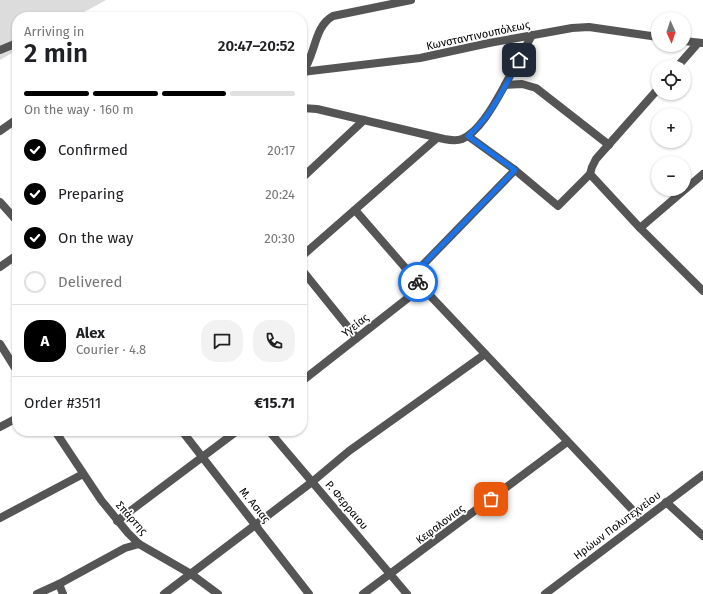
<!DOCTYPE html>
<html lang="en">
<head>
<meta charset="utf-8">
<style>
	body { margin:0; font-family:"Fira Sans",sans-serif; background:#f2f2f2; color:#202124; height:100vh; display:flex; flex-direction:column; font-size:15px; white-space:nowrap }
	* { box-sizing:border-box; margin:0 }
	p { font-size:13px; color:#757577 }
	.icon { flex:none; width:22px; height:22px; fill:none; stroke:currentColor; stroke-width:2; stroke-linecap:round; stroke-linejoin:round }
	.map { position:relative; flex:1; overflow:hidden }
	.side { position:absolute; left:12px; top:12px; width:295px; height:424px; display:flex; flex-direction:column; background:#fff; border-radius:16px; box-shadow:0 1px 3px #0004 }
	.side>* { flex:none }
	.needle { width:26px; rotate:177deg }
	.fabs { position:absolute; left:651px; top:12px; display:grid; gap:8px }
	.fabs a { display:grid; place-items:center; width:40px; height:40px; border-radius:50%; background:#fff; box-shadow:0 1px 3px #0004; font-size:20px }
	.pin { position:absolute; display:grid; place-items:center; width:34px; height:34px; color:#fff; margin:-17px; border-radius:8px; box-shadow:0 2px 6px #0006 }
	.courier { position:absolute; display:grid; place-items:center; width:40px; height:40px; margin:-20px; border:3px solid #1a73e8; border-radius:50%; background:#fff; color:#222; box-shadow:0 1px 5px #0007 }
	.headline em { font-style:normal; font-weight:600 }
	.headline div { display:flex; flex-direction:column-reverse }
	.headline { display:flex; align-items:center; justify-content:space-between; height:68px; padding:0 12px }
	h1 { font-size:26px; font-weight:600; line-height:30px }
	.bar { display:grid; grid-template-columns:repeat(4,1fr); gap:6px 4px; align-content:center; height:48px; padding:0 12px }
	.bar i { height:5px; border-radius:3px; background:#e0e0e0 }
	.bar .selected { background:#000 }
	.bar p { grid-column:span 4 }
	.line { display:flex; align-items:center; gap:10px; padding:0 12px; border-top:1px solid #e0e0e0 }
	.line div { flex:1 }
	.round { display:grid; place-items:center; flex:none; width:42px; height:42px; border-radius:16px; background:#f2f2f2 }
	ol { padding:0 12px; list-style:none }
	li { display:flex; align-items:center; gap:12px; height:44px }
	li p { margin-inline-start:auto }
	li .icon { padding:4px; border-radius:50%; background:#000; color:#fff; stroke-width:4 }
	li:last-child { color:#757577 }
	li i { width:22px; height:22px; border:2px solid #e0e0e0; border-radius:50% }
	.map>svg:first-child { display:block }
	.green { fill:#dcdcdc }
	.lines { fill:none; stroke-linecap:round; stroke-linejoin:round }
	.minor { stroke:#555; stroke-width:8 }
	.tertiary { stroke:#555; stroke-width:8 }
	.done { stroke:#595959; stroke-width:4; stroke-dasharray:0 7.2 }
	.route { stroke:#1a73e8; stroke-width:5 }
	.labels { text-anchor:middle; stroke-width:3.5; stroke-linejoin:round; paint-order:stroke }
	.street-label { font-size:11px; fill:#000; stroke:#fff }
</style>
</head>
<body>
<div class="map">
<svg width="703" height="594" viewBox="0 0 703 594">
	<rect width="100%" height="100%" fill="#fff"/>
	<path class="green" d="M0,0H106L75,17H17V50L0,60Z"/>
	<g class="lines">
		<g class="minor">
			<path d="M684,41L702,43"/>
			<path d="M0,50L17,43"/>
			<path d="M677,67L698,43"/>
			<path d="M302,72L420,58L489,43L572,28L589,27L658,37"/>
			<path d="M302,73C316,56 313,27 333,16L411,0"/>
			<path d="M505,85L532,35"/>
			<path d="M658,89L596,159L592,167L590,174L640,228L703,291"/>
			<path d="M302,108L317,109L444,139C449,140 457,141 462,139C480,132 496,101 505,85L522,84L536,88L609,145"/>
			<path d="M0,131L17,119"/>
			<path d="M468,136L515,170L558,206L590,174"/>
			<path d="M302,178L364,120"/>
			<path d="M355,210L422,287L642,520"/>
			<path d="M640,228L703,174"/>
			<path d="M302,256L437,138"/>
			<path d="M0,267L17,255"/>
			<path d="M302,270L356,337"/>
			<path d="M413,275L515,170"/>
			<path d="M0,344L17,371"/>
			<path d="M302,381L422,287"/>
			<path d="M0,427L17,418"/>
			<path d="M55,431L101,500L128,533L139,544L191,574L218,594"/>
			<path d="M269,431L407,594"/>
			<path d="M666,502L703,536"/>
			<path d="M0,518L83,474"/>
			<path d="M117,521L237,431"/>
			<path d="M59,584L63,594"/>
			<path d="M37,594L59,584L125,548L139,544"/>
			<path d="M164,594L312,482L349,451L485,354"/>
			<path d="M363,594L567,442"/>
		</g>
		<g class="tertiary">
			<path d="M0,202L17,221"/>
			<path d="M182,431L309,594"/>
			<path d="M545,594L703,475"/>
		</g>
	</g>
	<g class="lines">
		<path class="done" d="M418,282L567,442L491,499"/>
		<path class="route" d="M418,282L413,275L515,170L468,136C491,117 505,86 519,60"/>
	</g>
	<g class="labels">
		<g class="street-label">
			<text transform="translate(478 35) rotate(-12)" y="4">Κωνσταντινουπόλεως</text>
			<text transform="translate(355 325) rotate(-38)" y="4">Υγείας</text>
			<text transform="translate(255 505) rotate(51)" y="4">Μ. Ασιας</text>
			<text transform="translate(347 505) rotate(50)" y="4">Ρ. Φερραιου</text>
			<text transform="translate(132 518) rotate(48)" y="4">Σπάρτης</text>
			<text transform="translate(440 524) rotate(-37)" y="4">Κεφαλονιας</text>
			<text transform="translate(617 525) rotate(-37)" y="4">Ηρώων Πολυτεχνείου</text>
		</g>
	</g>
</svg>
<div class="fabs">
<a><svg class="needle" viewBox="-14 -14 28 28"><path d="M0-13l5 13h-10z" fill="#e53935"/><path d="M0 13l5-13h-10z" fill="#757577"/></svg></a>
<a><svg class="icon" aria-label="locate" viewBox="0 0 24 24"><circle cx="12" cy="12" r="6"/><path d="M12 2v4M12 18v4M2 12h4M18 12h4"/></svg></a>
<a>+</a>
<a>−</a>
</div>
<div class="pin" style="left:491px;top:499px;background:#ea580c"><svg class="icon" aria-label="bag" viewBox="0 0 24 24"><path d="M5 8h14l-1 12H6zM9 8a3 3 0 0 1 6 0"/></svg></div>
<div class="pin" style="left:519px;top:60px;background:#1f2937"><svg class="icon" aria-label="home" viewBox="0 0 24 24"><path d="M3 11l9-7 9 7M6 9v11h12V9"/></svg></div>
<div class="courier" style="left:418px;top:282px"><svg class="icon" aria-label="bike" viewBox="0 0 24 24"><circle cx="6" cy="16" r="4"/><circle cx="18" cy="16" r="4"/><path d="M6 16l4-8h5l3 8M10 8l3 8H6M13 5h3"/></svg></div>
<section class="side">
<div class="headline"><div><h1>2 min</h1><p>Arriving in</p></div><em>20:47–20:52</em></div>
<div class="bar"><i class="selected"></i><i class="selected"></i><i class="selected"></i><i></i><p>On the way · 160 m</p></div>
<ol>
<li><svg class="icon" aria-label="check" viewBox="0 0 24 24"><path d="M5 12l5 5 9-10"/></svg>Confirmed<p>20:17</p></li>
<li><svg class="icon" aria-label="check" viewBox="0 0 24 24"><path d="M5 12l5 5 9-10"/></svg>Preparing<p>20:24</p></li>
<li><svg class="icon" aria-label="check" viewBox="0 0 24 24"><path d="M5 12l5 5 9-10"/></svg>On the way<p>20:30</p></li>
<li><i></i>Delivered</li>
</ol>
<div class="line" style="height:72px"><b class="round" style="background:#000;color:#fff">A</b><div><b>Alex</b><p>Courier · 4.8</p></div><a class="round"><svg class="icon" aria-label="chat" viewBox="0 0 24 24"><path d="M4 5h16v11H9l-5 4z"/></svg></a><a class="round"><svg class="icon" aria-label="phone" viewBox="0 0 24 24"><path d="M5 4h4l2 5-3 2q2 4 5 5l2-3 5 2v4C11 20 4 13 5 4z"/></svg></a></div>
<div class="line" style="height:52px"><div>Order #3511</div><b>€15.71</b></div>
</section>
</div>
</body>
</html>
